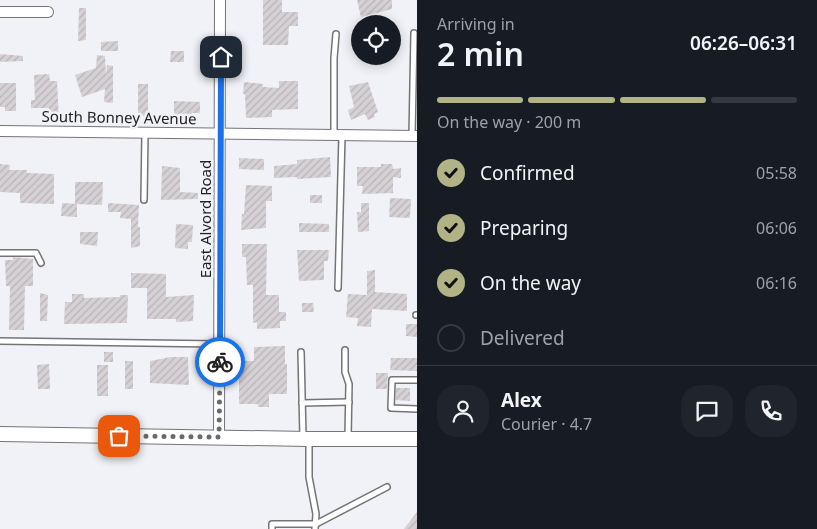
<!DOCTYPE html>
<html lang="en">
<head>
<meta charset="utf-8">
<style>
	body { margin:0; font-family:"Noto Sans",sans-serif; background:#20242c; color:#f1f3f6; height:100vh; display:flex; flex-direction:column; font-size:19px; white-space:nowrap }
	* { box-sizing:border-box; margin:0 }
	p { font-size:16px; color:#9ea1a6 }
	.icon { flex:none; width:28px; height:28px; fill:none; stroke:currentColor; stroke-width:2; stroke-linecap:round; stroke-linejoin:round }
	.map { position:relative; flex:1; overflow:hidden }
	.panel { display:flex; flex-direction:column; background:#171b24; width:400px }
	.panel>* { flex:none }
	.controls { position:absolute; left:351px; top:15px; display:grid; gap:10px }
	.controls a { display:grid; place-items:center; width:50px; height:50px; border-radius:50%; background:#171b24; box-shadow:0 2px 12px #0003; font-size:25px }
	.pin { position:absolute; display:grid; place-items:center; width:42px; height:42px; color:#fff; margin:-21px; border-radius:10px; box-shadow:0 2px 8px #0006 }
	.courier { position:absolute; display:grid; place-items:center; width:50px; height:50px; margin:-25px; border:4px solid #1a73e8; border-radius:50%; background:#fff; color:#222; box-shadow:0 1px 6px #0007 }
	.overview em { font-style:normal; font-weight:600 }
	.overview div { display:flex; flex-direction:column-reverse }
	.overview { display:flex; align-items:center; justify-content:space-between; height:85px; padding:0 20px }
	h1 { font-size:32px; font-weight:600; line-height:38px }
	.bar { display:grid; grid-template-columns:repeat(4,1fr); gap:8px 5px; align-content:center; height:60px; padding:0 20px }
	.bar i { height:6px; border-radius:4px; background:#363941 }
	.bar .active { background:#b1b387 }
	.bar p { grid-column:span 4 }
	.line { display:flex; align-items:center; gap:12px; padding:0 20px; border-top:1px solid #363941 }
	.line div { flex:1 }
	.round { display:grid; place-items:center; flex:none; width:52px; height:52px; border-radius:20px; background:#20242c }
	ol { padding:0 20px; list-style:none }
	li { display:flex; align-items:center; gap:15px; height:55px }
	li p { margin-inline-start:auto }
	li .icon { padding:5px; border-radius:50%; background:#b1b387; color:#111; stroke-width:4 }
	li:last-child { color:#9ea1a6 }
	li i { width:28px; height:28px; border:2px solid #363941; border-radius:50% }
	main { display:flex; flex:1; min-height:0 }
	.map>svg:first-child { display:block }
	.building { fill:url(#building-hatch) }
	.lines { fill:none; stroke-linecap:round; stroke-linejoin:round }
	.lane-casing { stroke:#747478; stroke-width:8 }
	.street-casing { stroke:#747478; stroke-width:12 }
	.secondary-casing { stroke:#747478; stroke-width:16 }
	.lane { stroke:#fff; stroke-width:5 }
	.street { stroke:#fff; stroke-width:10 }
	.secondary { stroke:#fff; stroke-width:14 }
	.done { stroke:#696a6d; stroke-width:5; stroke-dasharray:0 9 }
	.route { stroke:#1a73e8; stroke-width:6 }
	.labels { text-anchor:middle; stroke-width:5; stroke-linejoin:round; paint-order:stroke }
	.street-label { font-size:15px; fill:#202022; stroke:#f1f2f7 }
</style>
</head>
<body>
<main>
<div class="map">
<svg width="417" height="529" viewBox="0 0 417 529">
	<defs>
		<pattern id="building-hatch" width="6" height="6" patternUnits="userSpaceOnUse" patternTransform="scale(1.25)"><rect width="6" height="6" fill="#d6d1d5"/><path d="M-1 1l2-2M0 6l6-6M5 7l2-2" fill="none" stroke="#b7b3b7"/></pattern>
	</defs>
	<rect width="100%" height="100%" fill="#f1f2f7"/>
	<g class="building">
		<path d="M263,0H282V12H298V26H289L288,45H263Z"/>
		<path d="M357,0H392V9L361,17Z"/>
		<path d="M79,8H86V40L78,41Z"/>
		<path d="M118,41V51H101V42Z"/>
		<path d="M171,51H184V62H170Z"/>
		<path d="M0,54L23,56V61L0,62Z"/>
		<path d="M97,55L105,56L106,76L107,65L113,66V103L104,102L105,89L82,97L75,75L96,68Z"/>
		<path d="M49,74L50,81H57L59,119H49V108H31V100H35L34,75Z"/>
		<path d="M279,81H298V109L272,110V117L246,118L245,94H243L244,82L263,84V87L279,88Z"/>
		<path d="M368,82L378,112L374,114L375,117L368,120L365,114L351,120L348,110L354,107L349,86Z"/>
		<path d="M0,83H16V111H5V107H0Z"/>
		<rect x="138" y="84" width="10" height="32"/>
		<path d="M174,101L200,102V113H192V119L174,118Z"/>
		<path d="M330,157L331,177L297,179V177L274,178V166L297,164V160Z"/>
		<path d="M239,158L264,159V170L239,169Z"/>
		<path d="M0,164L10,165L9,170H27V173L54,174V204L20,203V193L0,192Z"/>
		<path d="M381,164H392L393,169L401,168V178L393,177V193L362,194L363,186H357V167H381Z"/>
		<path d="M162,166L180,168V192L198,193V199L161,200Z"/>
		<path d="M75,182H103L102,205L75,204Z"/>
		<path d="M246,185L272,186V201H266V228L241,230L242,214H244Z"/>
		<rect x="310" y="195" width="12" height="8"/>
		<path d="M390,198L411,199L410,218L389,217Z"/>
		<path d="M62,203L77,204V217L61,216Z"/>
		<path d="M108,203L139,205L138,227H140V246L131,248V219L120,218L121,212H108Z"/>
		<path d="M361,203H369V231L358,232L357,212H361Z"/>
		<path d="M299,223L329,224V232H299Z"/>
		<path d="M176,224L193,225L192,242H188V249L175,248Z"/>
		<path d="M80,232H98L97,246L80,244Z"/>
		<path d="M242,244H267L266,295H279V312H286V321H280V328L257,329V322L253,323V285H247L246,257H242Z"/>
		<path d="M297,250H329L328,261H324V280L299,281Z"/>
		<path d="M13,257L33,259V286H25L24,330H9L10,286H6L5,260H13Z"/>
		<path d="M375,270V292L407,294V311L372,309L371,327L357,326L358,318L346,317L348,294L367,295V271Z"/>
		<path d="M131,273L166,274V297L194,295L193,321L176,322V319H147V288H131Z"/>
		<path d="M40,293L48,295L47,321H40Z"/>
		<path d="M72,294H84V298L120,297V295H128L127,323L64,324L65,302H72Z"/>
		<path d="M302,303H313L314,312H302Z"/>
		<path d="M406,324H417V337L406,336Z"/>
		<path d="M285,346V364H287V394H269V407H258V404H239V373H237L236,361H254V347Z"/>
		<rect x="104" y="352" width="9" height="10"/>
		<path d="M171,357H188L189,385L150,383V361Z"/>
		<path d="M391,358H417V371L390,370Z"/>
		<rect x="125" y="361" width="8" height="28"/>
		<path d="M49,364L50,389H38L37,365Z"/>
		<rect x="97" y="365" width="11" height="31"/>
		<path d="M376,373H388L387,389H376Z"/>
		<path d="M396,388H410V401L396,400Z"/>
		<path d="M417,512V529H404Z"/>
	</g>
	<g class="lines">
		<g class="lane-casing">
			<g id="lane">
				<path d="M334,135V58L336,34"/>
				<path d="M412,136L414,33"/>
				<path d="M144,200L145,133"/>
				<path d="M0,253H36L41,263"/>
				<path d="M338,288L342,135"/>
				<path d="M416,315H417"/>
				<path d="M0,341L219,344"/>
				<path d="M345,350V372L349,384L348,437"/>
				<path d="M301,352L303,437"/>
				<path d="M417,380H392L391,408L417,409"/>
				<path d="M302,403L349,402"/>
				<path d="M309,440V477L316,514L315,529"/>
				<path d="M272,529V524H316L387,487"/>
			</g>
		</g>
		<g class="street-casing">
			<g id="street">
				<path d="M0,12H48"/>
				<path d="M0,131L417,136"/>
				<path d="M219,437L220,0"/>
			</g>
		</g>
		<g class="secondary-casing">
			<path id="secondary" d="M0,434L309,439H417"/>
		</g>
		<use href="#lane" class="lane"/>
		<use href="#street" class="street"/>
		<use href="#secondary" class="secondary"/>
	</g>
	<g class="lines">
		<path class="done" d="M119,436L219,437L220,362"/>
		<path class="route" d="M220,362L221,57"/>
	</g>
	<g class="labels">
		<g class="street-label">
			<text transform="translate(119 118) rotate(1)" y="5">South Bonney Avenue</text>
			<text transform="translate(206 219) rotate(-90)" y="5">East Alvord Road</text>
		</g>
	</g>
</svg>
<div class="controls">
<a><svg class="icon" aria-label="locate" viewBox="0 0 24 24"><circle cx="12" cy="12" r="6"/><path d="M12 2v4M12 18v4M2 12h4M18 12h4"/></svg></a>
</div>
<div class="pin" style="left:119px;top:436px;background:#ea580c"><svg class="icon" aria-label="bag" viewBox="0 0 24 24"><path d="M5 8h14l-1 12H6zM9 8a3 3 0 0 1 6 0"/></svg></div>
<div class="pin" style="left:221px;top:57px;background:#1f2937"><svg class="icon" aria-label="home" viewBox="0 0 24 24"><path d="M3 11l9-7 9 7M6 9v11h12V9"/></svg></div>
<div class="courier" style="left:220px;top:362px"><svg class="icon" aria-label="bike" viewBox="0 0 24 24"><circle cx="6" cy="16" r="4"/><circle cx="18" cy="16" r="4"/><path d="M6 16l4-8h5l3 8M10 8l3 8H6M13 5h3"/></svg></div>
</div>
<section class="panel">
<div class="overview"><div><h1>2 min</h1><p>Arriving in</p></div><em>06:26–06:31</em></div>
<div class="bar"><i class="active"></i><i class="active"></i><i class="active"></i><i></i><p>On the way · 200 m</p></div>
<ol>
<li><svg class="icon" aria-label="check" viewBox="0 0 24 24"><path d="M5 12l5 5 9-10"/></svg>Confirmed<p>05:58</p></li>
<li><svg class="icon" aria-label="check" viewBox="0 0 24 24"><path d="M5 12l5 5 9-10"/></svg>Preparing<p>06:06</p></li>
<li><svg class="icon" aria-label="check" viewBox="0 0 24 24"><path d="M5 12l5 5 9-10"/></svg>On the way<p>06:16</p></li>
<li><i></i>Delivered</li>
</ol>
<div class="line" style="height:90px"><a class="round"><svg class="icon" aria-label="person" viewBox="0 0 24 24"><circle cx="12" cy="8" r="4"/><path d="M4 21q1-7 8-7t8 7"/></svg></a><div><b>Alex</b><p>Courier · 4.7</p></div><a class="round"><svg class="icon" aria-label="chat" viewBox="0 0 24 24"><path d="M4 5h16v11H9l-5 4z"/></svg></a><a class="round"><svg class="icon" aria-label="phone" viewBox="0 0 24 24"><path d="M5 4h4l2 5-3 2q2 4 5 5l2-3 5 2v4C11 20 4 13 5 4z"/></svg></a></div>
</section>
</main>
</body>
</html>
